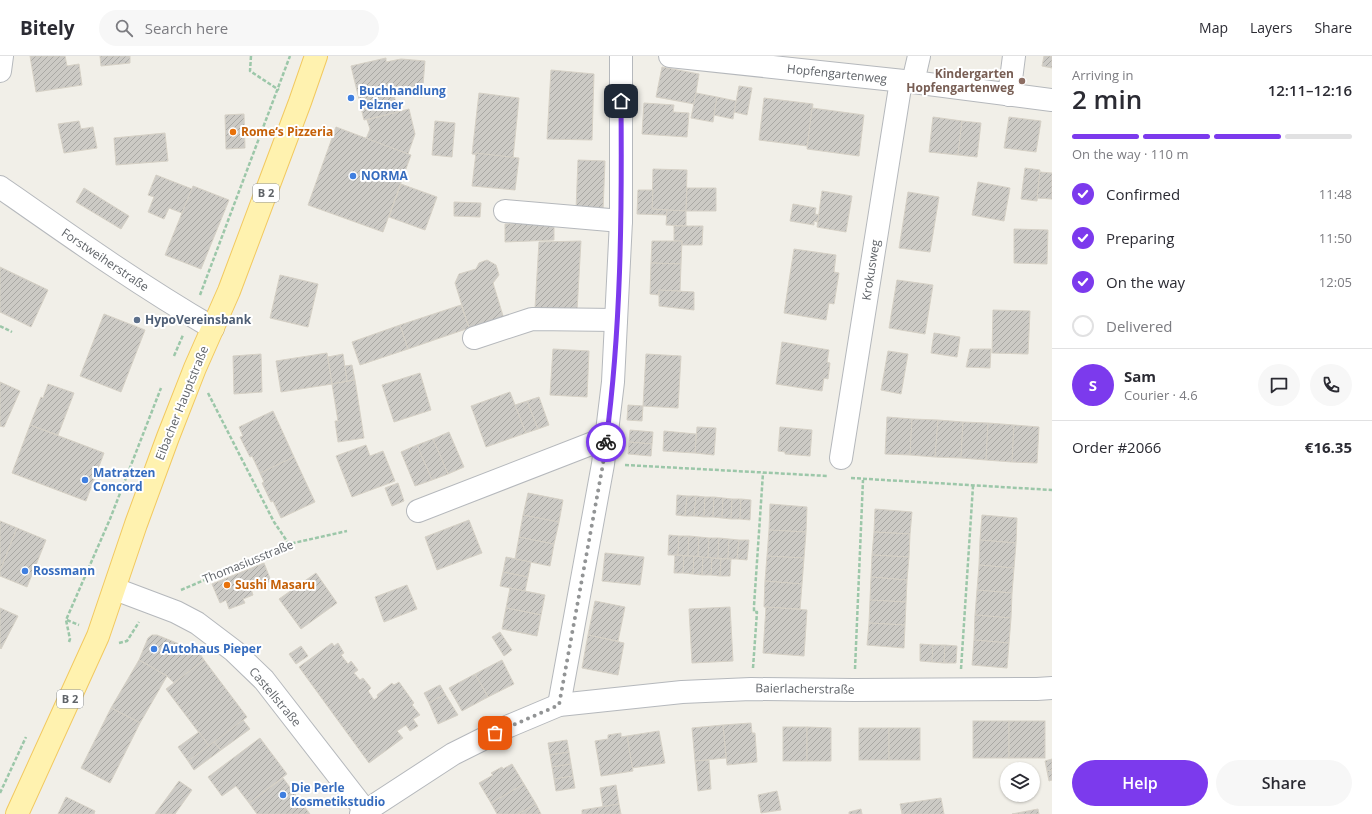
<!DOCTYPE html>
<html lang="en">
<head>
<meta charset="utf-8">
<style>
	body { margin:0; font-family:"Open Sans",sans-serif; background:#f7f7f7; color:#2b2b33; height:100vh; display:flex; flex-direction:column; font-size:15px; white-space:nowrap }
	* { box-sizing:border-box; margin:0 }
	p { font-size:13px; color:#7c7c81 }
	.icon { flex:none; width:22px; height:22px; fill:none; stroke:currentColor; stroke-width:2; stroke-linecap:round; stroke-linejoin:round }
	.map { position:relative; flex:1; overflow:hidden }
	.panel { display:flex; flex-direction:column; background:#fff; width:320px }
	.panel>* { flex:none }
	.tools { position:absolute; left:1000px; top:706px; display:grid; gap:8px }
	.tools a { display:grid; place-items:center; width:40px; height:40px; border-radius:50%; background:#fff; box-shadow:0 1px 3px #0004; font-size:20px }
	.pin { position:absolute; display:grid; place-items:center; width:34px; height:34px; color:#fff; margin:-17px; border-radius:8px; box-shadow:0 2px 6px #0006 }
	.courier { position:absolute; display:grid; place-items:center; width:40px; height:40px; margin:-20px; border:3px solid #7c3aed; border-radius:50%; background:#fff; color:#222; box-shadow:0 1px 5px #0007 }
	.summary em { font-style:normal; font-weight:600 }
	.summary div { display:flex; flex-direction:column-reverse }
	.summary { display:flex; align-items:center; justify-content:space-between; height:68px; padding:0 20px }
	h1 { font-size:26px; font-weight:600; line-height:30px }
	.bar { display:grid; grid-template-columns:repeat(4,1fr); gap:6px 4px; align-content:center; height:48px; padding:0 20px }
	.bar i { height:5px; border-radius:3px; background:#e1e1e2 }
	.bar .on { background:#7c3aed }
	.bar p { grid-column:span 4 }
	.line { display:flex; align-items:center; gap:10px; padding:0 20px; border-top:1px solid #e1e1e2 }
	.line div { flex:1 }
	.round { display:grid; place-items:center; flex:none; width:42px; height:42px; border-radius:21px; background:#f7f7f7 }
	ol { padding:0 20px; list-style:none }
	li { display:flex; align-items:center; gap:12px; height:44px }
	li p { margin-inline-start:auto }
	li .icon { padding:4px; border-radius:50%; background:#7c3aed; color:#fff; stroke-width:4 }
	li:last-child { color:#7c7c81 }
	li i { width:22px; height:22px; border:2px solid #e1e1e2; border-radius:50% }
	.cta { display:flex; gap:8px; margin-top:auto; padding:8px 20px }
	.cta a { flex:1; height:46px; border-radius:24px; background:#7c3aed; color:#fff; font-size:16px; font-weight:600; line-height:46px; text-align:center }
	.cta a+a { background:#f7f7f7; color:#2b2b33 }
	header { display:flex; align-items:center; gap:24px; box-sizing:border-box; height:56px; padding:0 20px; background:#fff; border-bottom:1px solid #e1e1e2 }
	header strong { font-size:19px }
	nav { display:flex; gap:22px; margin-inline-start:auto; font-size:14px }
	.search { width:280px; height:36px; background:#f7f7f7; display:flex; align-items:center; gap:10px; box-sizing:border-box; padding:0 14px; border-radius:22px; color:#7c7c81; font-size:15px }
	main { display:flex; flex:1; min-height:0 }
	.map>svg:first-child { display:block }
	.building { fill:url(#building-hatch); stroke:#d6d1c6 }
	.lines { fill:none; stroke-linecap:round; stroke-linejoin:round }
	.minor-casing { stroke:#b5b8bc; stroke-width:24 }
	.major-casing { stroke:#f2c960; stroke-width:24 }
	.path { stroke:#9cc7a9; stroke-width:2.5; stroke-dasharray:4 2; stroke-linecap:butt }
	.minor { stroke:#fff; stroke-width:22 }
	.major { stroke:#fff2af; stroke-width:22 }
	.done { stroke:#929495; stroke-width:4; stroke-dasharray:0 7.2 }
	.route { stroke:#7c3aed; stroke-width:5 }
	.education-dot { fill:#8d6e63; stroke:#fff; stroke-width:1.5 }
	.shop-dot { fill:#3f7fe0; stroke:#fff; stroke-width:1.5 }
	.food-dot { fill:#e8710a; stroke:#fff; stroke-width:1.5 }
	.service-dot { fill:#5c6f8a; stroke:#fff; stroke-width:1.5 }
	.labels { text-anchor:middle; stroke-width:4; stroke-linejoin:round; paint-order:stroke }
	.shield { fill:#fff; stroke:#8f9295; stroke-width:1 }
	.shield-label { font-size:11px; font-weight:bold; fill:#5f6368 }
	.street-label { font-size:12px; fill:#5f6368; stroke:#fff }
	.education-label { font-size:12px; font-weight:bold; fill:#785e54; stroke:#fff; text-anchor:end }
	.shop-label { font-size:12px; font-weight:bold; fill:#366cbe; stroke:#fff; text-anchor:start }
	.food-label { font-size:12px; font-weight:bold; fill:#c56008; stroke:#fff; text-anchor:start }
	.service-label { font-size:12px; font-weight:bold; fill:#4e5e75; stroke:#fff; text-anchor:start }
</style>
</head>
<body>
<header>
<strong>Bitely</strong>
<div class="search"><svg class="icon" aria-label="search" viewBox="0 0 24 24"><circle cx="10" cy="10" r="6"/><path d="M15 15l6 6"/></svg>Search here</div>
<nav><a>Map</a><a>Layers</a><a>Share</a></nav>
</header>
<main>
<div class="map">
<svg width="1052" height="758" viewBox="0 0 1052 758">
	<defs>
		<pattern id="building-hatch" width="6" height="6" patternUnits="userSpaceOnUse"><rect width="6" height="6" fill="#cccac5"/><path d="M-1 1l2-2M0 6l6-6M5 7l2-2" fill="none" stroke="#a9a8a4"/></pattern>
	</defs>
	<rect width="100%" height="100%" fill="#f1efe8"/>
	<g class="building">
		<path d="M30,0H65L67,10L79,8L82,29L36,36Z"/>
		<path d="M100,0H130V7L101,10Z"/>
		<path d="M1044,0H1052V12L1042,10Z"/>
		<path d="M386,2V6L401,3L425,5L422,41L399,38L394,39L398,56L364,64L351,10Z"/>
		<path d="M662,11L699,18L694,48L656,41Z"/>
		<path d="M551,14L594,18L592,84L547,83Z"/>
		<path d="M739,30L752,32L747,59L734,56Z"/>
		<path d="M479,37L519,42L513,102L472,98Z"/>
		<path d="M696,37L717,41L713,66L691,62Z"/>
		<path d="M717,41L736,45L733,63L714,59Z"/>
		<path d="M764,42L813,48L807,90L759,84Z"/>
		<path d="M644,47L674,49L673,56L689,57L687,81L642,78Z"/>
		<path d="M812,52L864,59L859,100L807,93Z"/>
		<path d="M409,53L415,78L408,98L366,83L370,73L367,64Z"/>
		<path d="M244,58L245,92L226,93L225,59Z"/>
		<path d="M933,61L962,65L958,99L929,96Z"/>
		<path d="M1009,61L1041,65L1036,96L1004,92Z"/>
		<path d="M79,65L81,73L93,71L97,92L64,97L58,68Z"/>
		<path d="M435,65L455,67L452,101L432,99Z"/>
		<path d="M962,65L981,67L977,101L958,99Z"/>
		<path d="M336,71L411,99L383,176L308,149Z"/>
		<path d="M165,77L168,105L116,109L114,82Z"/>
		<path d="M476,97L519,102L515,134L472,130Z"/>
		<path d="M578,104L605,105L603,155L576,154Z"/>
		<path d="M1025,112L1040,114L1037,145L1021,143Z"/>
		<path d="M653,113L687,114L686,155L652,153Z"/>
		<path d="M1040,116L1052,117V143L1037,142Z"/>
		<path d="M156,119L192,133L182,157L169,152L164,163L148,156L154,141L148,139Z"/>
		<path d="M978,126L1010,132L1004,165L972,159Z"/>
		<path d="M401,128L437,141L425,174L389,161Z"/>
		<path d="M193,130L229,144L201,213L165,199Z"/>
		<path d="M84,132L129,160L121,173L76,146Z"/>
		<path d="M687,132H716V155H686Z"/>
		<path d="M638,134H653L652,153L667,154V159L637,158Z"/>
		<path d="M822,135L852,140L846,176L817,171Z"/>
		<path d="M908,136L939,141L930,196L899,192Z"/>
		<path d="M454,146L481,147L480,161L454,160Z"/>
		<path d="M793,148L816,152L815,158L819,159L817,166L814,165V169L790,165Z"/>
		<path d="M667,154L686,155V170L666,169Z"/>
		<path d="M554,166V184L505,186V168Z"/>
		<path d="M674,170H703L702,189H682V185H674Z"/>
		<path d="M1014,173L1048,174L1047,208L1014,207Z"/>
		<path d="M581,185L577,255L535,252L539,186Z"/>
		<path d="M652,185H682L681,208L651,207Z"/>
		<path d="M794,193L836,199L834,216L839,217L834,248L829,247L826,264L784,257Z"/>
		<path d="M487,204L496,209L499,219L493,227L504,263L469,272L455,227L459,218L476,213L479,207Z"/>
		<path d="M651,207L681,208L680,235L659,234V239L650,238Z"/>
		<path d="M0,211L48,234L31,271L0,256Z"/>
		<path d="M280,219L318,228L308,271L270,262Z"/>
		<path d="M897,224L933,229L925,278L889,272Z"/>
		<path d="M659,234L694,236V254L659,250Z"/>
		<path d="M461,249L469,272L408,293L400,269Z"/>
		<path d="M993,254L1030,255L1028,298L992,297Z"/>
		<path d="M104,258L145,274L121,336L80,320Z"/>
		<path d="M400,269L408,293L360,309L352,286Z"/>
		<path d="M934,277L960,281L957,301L931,297Z"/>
		<path d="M782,286L829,294L827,306L830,307L828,323L824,322L822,335L776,328Z"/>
		<path d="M553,293L589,295L587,341L550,339Z"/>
		<path d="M970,293H991L990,312L966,311Z"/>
		<path d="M888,295L908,298L901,338L881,334Z"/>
		<path d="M327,297L332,328L281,336L276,305Z"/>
		<path d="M261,298L262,336L234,338L233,300Z"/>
		<path d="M343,298L347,325L332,328L328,301Z"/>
		<path d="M646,298L681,300L678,352L643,350Z"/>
		<path d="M352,309L355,324L347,325L345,310Z"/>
		<path d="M420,317L431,354L394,366L382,329Z"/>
		<path d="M355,324L364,382L338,386L335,365H338L332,328Z"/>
		<path d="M0,326L20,335L4,371L0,370Z"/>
		<path d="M48,328L74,337L58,379L30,369L41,341L43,342Z"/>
		<path d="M510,336L526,377L486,391L471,350Z"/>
		<path d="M539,341L549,369L538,373L527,345Z"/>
		<path d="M527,345L538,373L526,377L515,349Z"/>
		<path d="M628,349L643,350L642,365L627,364Z"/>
		<path d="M273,355L294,401L260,417L252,400L250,401L240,381L243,380L239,371Z"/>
		<path d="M887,361L912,363L910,399L885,398Z"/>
		<path d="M912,363L938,364L935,401L910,399Z"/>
		<path d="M938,364L963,366L961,402L935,401Z"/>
		<path d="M963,366L988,367L986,404L961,402Z"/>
		<path d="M988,367L1014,369L1012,406L986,404Z"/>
		<path d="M30,369L104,397L86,445L12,417Z"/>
		<path d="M1014,369L1039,371L1037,407L1012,406Z"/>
		<path d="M697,371L716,372L714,399L695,397Z"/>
		<path d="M780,371L812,374L810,400L785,398V396L778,395Z"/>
		<path d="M630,374L653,376L652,388L629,386Z"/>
		<path d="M664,375L696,378L695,397L663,395Z"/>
		<path d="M449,376L464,411L448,418L433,383Z"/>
		<path d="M433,383L448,418L432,424L417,389Z"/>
		<path d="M629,386L652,388L651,400L628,398Z"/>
		<path d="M366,389L370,400L383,395L395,425L352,441L336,400Z"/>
		<path d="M417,389L432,424L415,430L401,396Z"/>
		<path d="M294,401L315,446L281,462L273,445L271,446L262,427L264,426L260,417Z"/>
		<path d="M398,427L404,445L392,450L385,432Z"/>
		<path d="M528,437L563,444L559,466L523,459Z"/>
		<path d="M677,439L687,440L685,460L676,459Z"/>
		<path d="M687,440H696L694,460H685Z"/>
		<path d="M696,440L705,441L704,461L694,460Z"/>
		<path d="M705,441H714L713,461H704Z"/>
		<path d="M714,441L723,442L722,462L713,461Z"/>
		<path d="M723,442L732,443L731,463L722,462Z"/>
		<path d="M732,443H741L740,463H731Z"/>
		<path d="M741,443L751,444L750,464L740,463Z"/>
		<path d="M770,448L807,451L806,476L769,474Z"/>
		<path d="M875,453L912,456L910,478L874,476Z"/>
		<path d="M523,459L559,466L554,488L519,481Z"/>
		<path d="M982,459L1017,462L1016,487L980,484Z"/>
		<path d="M469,464L482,497L437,514L425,481Z"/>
		<path d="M0,465L17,472L0,515Z"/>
		<path d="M17,472L46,484L27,531L0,520V515Z"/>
		<path d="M769,474L806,476L804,502L767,500Z"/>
		<path d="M874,476L910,478L909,501L872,499Z"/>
		<path d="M669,479L679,480L678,499H668Z"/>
		<path d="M679,480H689L688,500L678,499Z"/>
		<path d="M689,480L699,481L698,501L688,500Z"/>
		<path d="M519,481L554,488L550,510L515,503Z"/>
		<path d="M699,481L709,482L708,502L698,501Z"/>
		<path d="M709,482H719L718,502H708Z"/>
		<path d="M719,482L729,483L728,503L718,502Z"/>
		<path d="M729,483L739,484L737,503H728Z"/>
		<path d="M739,484H749L747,504L737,503Z"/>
		<path d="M980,484L1016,487L1014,512L979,509Z"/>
		<path d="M605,497L644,501L640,529L602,525Z"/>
		<path d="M675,499L684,500L683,517H674Z"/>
		<path d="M872,499L909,501L907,524L871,521Z"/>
		<path d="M684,500H694L693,518L683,517Z"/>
		<path d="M694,500L703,501L702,519L693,518Z"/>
		<path d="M767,500L804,502L802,528L765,525Z"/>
		<path d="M506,501L531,506L528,521L503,516Z"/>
		<path d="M703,501L712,502L711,519H702Z"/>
		<path d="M712,502L721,503L720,520L711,519Z"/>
		<path d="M721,503H731L730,520H720Z"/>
		<path d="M264,507L271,525L251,533L253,539L243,543L245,547L229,553L226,544L220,547L212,528Z"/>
		<path d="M979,509L1014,512L1012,537L977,534Z"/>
		<path d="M503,516L528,521L525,535L500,530Z"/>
		<path d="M316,517L337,547L301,573L279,543Z"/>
		<path d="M871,521L907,524L906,546L870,544Z"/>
		<path d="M765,525L802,528L800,553L764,551Z"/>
		<path d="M407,529L417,553L384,566L375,541Z"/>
		<path d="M510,532L545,539L541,559L506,552Z"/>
		<path d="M977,534L1012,537L1011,562L975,559Z"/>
		<path d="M870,544L906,546L905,569L869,567Z"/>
		<path d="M595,545L625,551L618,585L588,579Z"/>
		<path d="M730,551L733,605L692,607L689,553Z"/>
		<path d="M766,551L807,554L804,600L763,597Z"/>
		<path d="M0,552L18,560L1,593L0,592Z"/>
		<path d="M506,552L541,559L537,580L502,573Z"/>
		<path d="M975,559L1011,562L1009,587L974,584Z"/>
		<path d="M869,567L905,569L904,592L867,589Z"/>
		<path d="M500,576L512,594L504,600L492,581Z"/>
		<path d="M152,579H157L199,596L204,604L174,627L167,620L139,604L148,582Z"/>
		<path d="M588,579L624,587L618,619L582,612Z"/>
		<path d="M974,584L1009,587L1007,612L972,609Z"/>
		<path d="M332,587L334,590L338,587L344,597L341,599L348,608L351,605L358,614L354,617L360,624L363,622L371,632L368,635L374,644L378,641L377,639L392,627L394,629L399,626L414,647L412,649L420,659L413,663L418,670L410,675L406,669L397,675L403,682L369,707L299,611Z"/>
		<path d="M920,588L933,589L932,606L920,605Z"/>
		<path d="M933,589H945L944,607L932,606Z"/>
		<path d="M945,589L957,590L956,607H944Z"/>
		<path d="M301,590L308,600L296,608L289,598Z"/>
		<path d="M139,604L167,620L140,667L111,652Z"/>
		<path d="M204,604L247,661L209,690L166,633Z"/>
		<path d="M502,604L514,628L488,641L475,618Z"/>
		<path d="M475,618L488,641L462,655L449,632Z"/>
		<path d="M440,629L445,638L429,647L424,637Z"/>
		<path d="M445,638L458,659L438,668L429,647Z"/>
		<path d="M111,652L140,667L110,727L81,712Z"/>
		<path d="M243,664L250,673L221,694L214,686Z"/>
		<rect x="973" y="665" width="36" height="37"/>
		<rect x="1009" y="665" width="36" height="37"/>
		<path d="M751,667L752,677H755L757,706L727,709L723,669Z"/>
		<path d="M723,669L726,702L695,705L692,672Z"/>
		<rect x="783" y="671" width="24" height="34"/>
		<path d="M807,671L831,672V705H807Z"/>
		<rect x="859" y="672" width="30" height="32"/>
		<rect x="889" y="672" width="31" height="32"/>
		<path d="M659,675L665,707L632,712L627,680Z"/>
		<path d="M199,676L209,690L188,705L178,691Z"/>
		<path d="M621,677V681L627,680L633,715L601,720L595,685L608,683V679Z"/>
		<path d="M260,682L287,718L249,747L236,730L222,740L208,721Z"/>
		<path d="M567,684L569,696L550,699L548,687Z"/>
		<path d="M214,686L221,694L194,714L188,705Z"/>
		<path d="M569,696L571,708L552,711L550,699Z"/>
		<path d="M1052,703V714L1047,715L1045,705Z"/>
		<path d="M709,704L711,733L698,735L695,705Z"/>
		<path d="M512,708L524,728L491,747L479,727L493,719L491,717L502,711L503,713Z"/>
		<path d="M571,708L573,720L554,723L552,711Z"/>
		<path d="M1052,714V724L1049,725L1047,715Z"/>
		<path d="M573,720L575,732L556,735L554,723Z"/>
		<path d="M283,722L310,758H257L249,747Z"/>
		<path d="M179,725L192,734L175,758H155Z"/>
		<path d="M524,728L536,748L518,758H497L491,747Z"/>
		<path d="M616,729L619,748L603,751L600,732Z"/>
		<path d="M777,735L781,754L761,757L758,739Z"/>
		<path d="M66,741L95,755L94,758H58Z"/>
		<path d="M941,742L944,758H902L900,748Z"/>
		<path d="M536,748L541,758H518Z"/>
		<path d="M619,748L621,758H582V754Z"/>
		<path d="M861,753L862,758H849V756Z"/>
		<path d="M1038,753L1039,758H1012Z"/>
	</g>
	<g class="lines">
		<g class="minor-casing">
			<g id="minor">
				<path d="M670,0L913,26L1052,44"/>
				<path d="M0,15L2,0"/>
				<path d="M913,26L919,0"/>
				<path d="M1009,39L1014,0"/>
				<path d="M0,131C70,180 139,229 213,272"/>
				<path d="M505,155L621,165"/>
				<path d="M474,282L532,263L616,264"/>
				<path d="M841,402L901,25"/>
				<path d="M418,455L606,382"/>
				<path d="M115,533L176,556L197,567L234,595L264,624L368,758"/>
				<path d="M559,649L603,408L613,326L621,165V0"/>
				<path d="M361,758L453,698L509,670L559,649L682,636L751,633L854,634L1037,633L1052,632"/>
			</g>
		</g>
		<g class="major-casing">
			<path id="major" d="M17,758L98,580L136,468L168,381L195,312L229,235L300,46L316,0"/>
		</g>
		<g class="path">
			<path d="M251,0L250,15L279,34"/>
			<path d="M200,239L290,0"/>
			<path d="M0,270L12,276"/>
			<path d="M174,300L183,279"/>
			<path d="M208,337L274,466L289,488"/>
			<path d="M625,409L828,420"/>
			<path d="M851,422L1052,434"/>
			<path d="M181,534L289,488L347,475"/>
			<path d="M67,564L79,569"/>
			<path d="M69,586L70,583L66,564L110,463L161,332"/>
			<path d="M119,587L127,585L139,566"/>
			<path d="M753,612L757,556H754V550L763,417"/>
			<path d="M855,613L863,424"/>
			<path d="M961,613L973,430"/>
			<path d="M0,737L26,681"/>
		</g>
		<use href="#minor" class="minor"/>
		<use href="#major" class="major"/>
	</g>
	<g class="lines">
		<path class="done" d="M495,677L559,649L603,408L606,386"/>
		<path class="route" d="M606,386C621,273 622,159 621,45"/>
	</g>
	<circle class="education-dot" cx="1022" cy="25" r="4"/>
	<g class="shop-dot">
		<circle cx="351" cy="42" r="4"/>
		<circle cx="353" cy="120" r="4"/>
		<circle cx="85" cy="424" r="4"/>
		<circle cx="25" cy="515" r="4"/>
		<circle cx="154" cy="593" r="4"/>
		<circle cx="283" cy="739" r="4"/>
	</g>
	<g class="food-dot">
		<circle cx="233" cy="76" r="4"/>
		<circle cx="227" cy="529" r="4"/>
	</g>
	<circle class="service-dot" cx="137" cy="264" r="4"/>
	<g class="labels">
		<g class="shield">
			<rect x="253" y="128" width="26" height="18" rx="3"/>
			<rect x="57" y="634" width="26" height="18" rx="3"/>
		</g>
		<g class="shield-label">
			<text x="266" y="141">B 2</text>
			<text x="70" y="647">B 2</text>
		</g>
		<g class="street-label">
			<text transform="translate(837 18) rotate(6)" y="4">Hopfengartenweg</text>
			<text transform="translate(105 204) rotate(34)" y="4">Forstweiherstraße</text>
			<text transform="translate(871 214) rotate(-81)" y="4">Krokusweg</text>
			<text transform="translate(182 347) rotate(-68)" y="4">Eibacher Hauptstraße</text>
			<text transform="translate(248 506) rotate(-22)" y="4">Thomasiusstraße</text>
			<text transform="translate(805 633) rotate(1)" y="4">Baierlacherstraße</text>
			<text transform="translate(275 641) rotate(50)" y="4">Castellstraße</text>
		</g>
		<g class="education-label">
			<text x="1014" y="22">Kindergarten<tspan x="1014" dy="14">Hopfengartenweg</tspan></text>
		</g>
		<g class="shop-label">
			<text x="359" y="39">Buchhandlung<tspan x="359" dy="14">Pelzner</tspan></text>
			<text x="361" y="124">NORMA</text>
			<text x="93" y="421">Matratzen<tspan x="93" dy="14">Concord</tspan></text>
			<text x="33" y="519">Rossmann</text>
			<text x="162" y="597">Autohaus Pieper</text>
			<text x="291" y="736">Die Perle<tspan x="291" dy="14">Kosmetikstudio</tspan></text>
		</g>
		<g class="food-label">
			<text x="241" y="80">Rome‘s Pizzeria</text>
			<text x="235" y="533">Sushi Masaru</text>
		</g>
		<g class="service-label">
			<text x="145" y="268">HypoVereinsbank</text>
		</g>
	</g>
</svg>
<div class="tools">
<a><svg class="icon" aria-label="layers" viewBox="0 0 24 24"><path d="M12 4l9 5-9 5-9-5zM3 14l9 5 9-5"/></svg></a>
</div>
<div class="pin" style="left:495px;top:677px;background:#ea580c"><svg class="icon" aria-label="bag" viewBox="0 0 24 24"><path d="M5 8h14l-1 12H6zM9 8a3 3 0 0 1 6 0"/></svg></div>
<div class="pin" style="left:621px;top:45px;background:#1f2937"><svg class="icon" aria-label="home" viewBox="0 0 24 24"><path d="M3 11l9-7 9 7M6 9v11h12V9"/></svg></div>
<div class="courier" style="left:606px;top:386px"><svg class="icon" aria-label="bike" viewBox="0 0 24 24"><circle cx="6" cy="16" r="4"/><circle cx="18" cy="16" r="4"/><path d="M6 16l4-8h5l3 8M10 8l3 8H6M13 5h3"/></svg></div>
</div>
<section class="panel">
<div class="summary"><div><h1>2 min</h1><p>Arriving in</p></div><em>12:11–12:16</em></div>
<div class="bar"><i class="on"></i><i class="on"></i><i class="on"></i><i></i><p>On the way · 110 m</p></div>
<ol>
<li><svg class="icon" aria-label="check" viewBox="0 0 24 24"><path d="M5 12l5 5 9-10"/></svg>Confirmed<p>11:48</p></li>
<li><svg class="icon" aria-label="check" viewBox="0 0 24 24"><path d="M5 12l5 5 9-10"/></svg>Preparing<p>11:50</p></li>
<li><svg class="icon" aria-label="check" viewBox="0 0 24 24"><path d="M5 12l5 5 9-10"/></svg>On the way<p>12:05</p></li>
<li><i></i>Delivered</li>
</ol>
<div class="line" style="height:72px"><b class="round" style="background:#7c3aed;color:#fff">S</b><div><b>Sam</b><p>Courier · 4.6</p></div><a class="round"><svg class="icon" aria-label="chat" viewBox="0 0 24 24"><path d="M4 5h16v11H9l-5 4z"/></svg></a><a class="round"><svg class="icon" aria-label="phone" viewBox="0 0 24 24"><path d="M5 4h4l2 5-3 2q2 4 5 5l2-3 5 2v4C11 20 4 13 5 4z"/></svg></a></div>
<div class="line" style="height:52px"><div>Order #2066</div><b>€16.35</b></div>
<div class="cta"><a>Help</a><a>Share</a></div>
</section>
</main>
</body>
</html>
